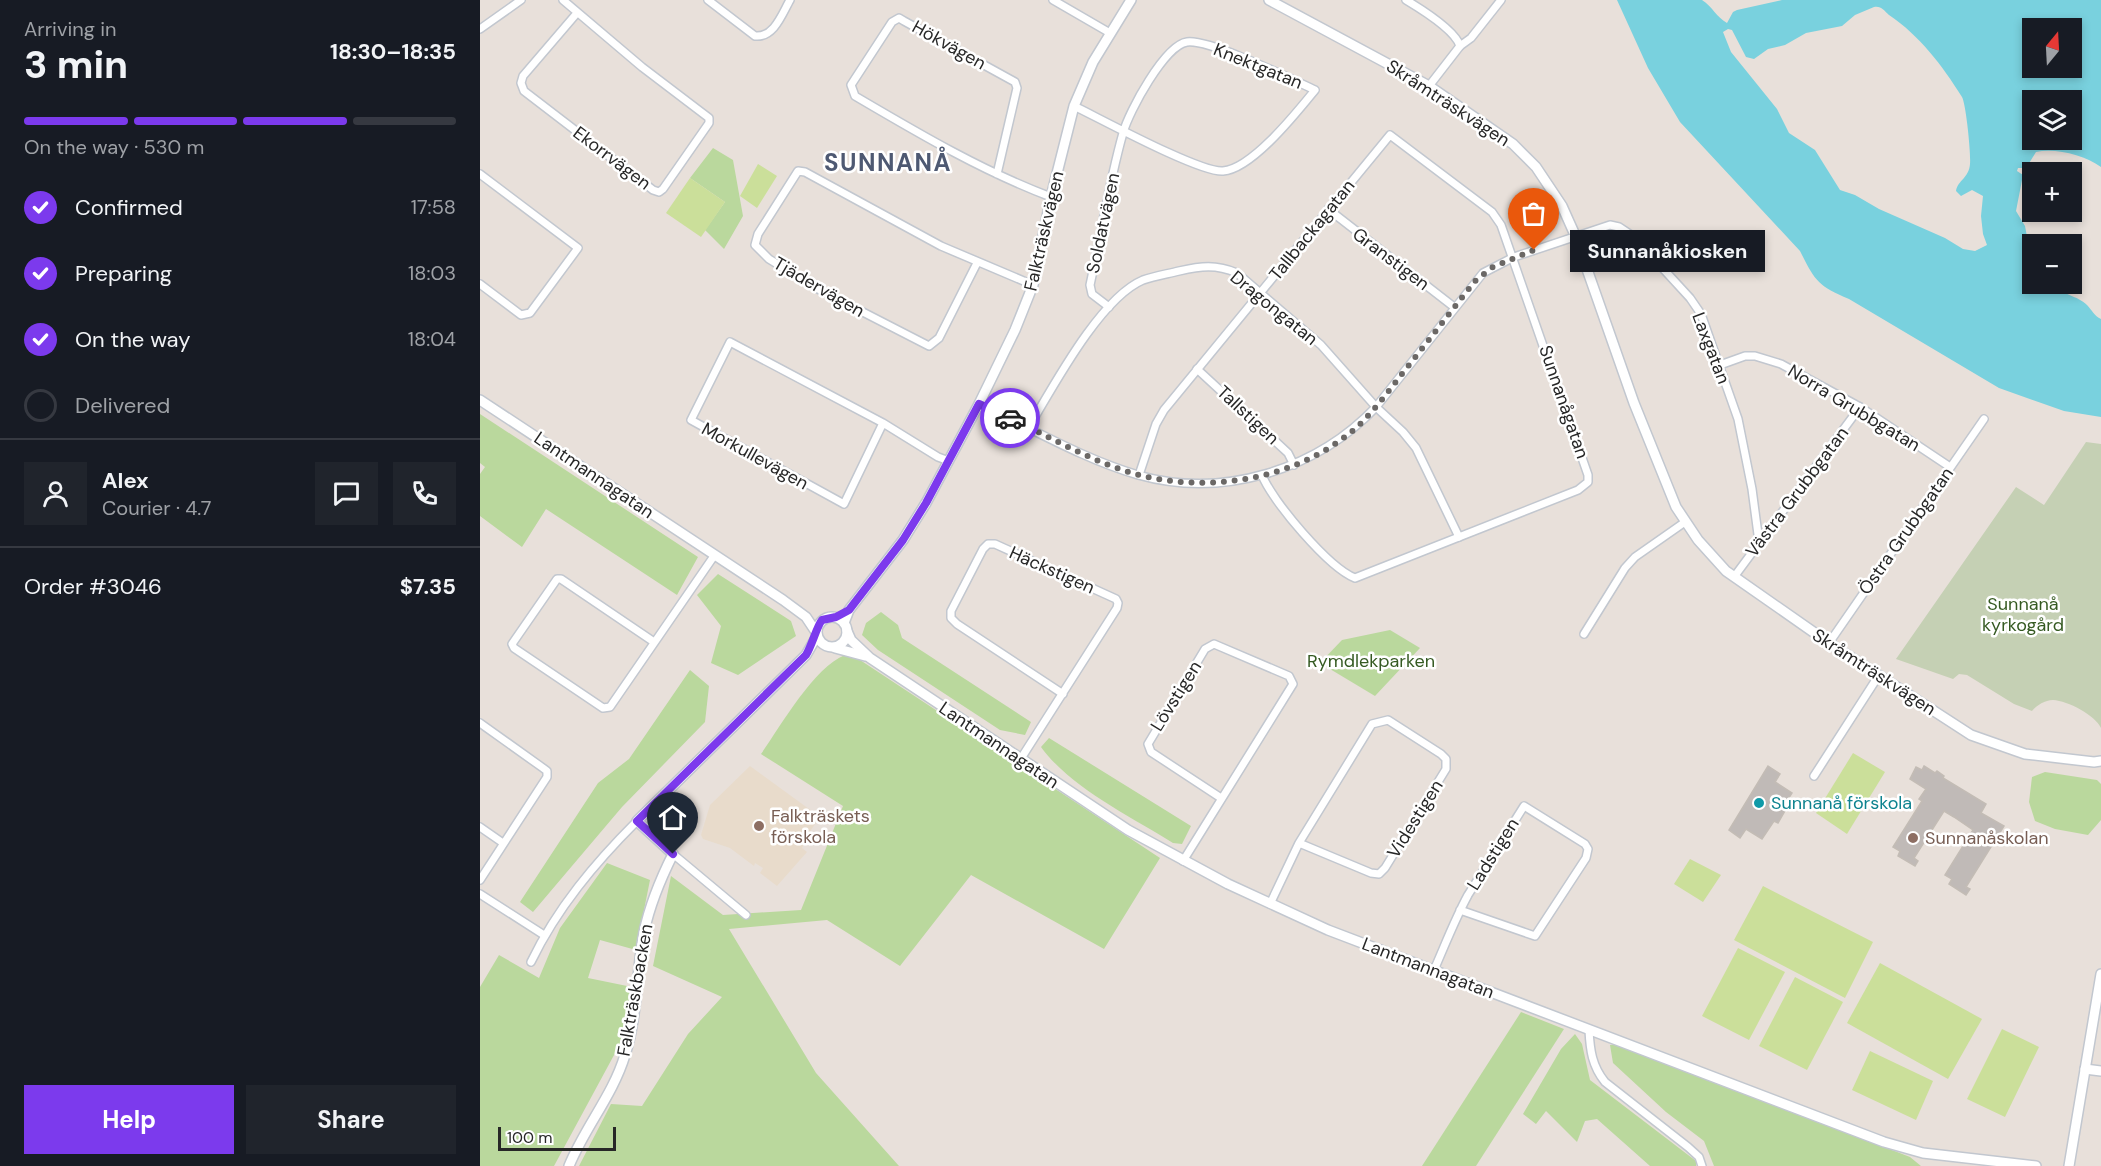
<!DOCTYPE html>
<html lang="en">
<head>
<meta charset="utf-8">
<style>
	body { margin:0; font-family:"DM Sans",sans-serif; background:#20242c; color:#f1f3f6; height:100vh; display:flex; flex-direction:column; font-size:22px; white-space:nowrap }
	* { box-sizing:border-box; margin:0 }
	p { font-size:20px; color:#9ea1a6 }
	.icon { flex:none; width:33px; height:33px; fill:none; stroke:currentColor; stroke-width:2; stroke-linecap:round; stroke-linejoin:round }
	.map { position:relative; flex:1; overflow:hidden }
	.sheet { display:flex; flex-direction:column; background:#171b24; width:480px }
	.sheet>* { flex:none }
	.needle { width:39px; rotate:18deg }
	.controls { position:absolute; left:1542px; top:18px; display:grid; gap:12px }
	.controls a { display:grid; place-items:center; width:60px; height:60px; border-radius:0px; background:#171b24; box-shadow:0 3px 9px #0003; font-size:30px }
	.scale { position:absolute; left:18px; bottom:15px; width:118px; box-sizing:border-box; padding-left:6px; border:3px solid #272727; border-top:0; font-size:16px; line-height:21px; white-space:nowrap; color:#272727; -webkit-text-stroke:4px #fff; paint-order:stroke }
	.pin { position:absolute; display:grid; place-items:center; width:51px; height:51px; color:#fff; margin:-62px -26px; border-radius:50% 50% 50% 0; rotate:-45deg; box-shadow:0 0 6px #0007 }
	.pin .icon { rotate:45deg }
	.courier { position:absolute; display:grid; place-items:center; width:60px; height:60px; margin:-30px; border:4px solid #7c3aed; border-radius:50%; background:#fff; color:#222; box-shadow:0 2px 8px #0007 }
	.bubble { position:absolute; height:42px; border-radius:0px; background:#171b24; box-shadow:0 3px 9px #0003; font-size:20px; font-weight:700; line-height:42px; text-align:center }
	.summary em { font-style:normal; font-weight:700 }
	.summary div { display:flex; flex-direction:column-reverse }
	.summary { display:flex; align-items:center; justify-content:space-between; height:102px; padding:0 24px }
	h1 { font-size:39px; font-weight:700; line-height:45px }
	.bar { display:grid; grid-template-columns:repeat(4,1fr); gap:9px 6px; align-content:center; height:72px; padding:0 24px }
	.bar i { height:8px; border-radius:4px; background:#363941 }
	.bar .active { background:#7c3aed }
	.bar p { grid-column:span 4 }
	.line { display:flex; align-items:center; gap:15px; padding:0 24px; border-top:2px solid #363941 }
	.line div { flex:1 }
	.round { display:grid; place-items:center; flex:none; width:63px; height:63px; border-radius:0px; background:#20242c }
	ol { padding:0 24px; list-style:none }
	li { display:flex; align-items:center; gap:18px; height:66px }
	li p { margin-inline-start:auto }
	li .icon { padding:6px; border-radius:50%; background:#7c3aed; color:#fff; stroke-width:4 }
	li:last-child { color:#9ea1a6 }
	li i { width:33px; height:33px; border:3px solid #363941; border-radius:50% }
	.primary-button { display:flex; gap:12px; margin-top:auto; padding:12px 24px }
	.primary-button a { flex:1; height:69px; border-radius:0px; background:#7c3aed; color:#fff; font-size:24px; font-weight:700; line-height:69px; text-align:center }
	.primary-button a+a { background:#20242c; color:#f1f3f6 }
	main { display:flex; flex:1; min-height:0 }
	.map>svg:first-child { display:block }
	.education { fill:#e8dbcb }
	.green { fill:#bad89d }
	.cemetery { fill:#c5d0b4 }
	.pitch { fill:#cbdf9a }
	.water { fill:#79d1de; fill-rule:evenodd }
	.building { fill:#c0bab7; stroke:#c3bcb5; stroke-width:1.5 }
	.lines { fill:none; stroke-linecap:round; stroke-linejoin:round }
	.street-casing { stroke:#c2c7cf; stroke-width:10 }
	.secondary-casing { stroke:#c2c7cf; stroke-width:12 }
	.street { stroke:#fff; stroke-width:7 }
	.secondary { stroke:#fff; stroke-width:9 }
	.done { stroke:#6b6866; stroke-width:6; stroke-dasharray:0 10.8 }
	.route { stroke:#7c3aed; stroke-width:8 }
	.culture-dot { fill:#0f9aa8; stroke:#fff; stroke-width:2 }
	.education-dot { fill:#8d6e63; stroke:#fff; stroke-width:2 }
	.labels { text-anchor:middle; stroke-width:5; stroke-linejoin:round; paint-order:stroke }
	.street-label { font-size:18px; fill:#272727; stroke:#fff }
	.park-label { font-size:18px; fill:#355a22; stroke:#fff }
	.culture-label { font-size:18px; fill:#0d838f; stroke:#fff; text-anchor:start }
	.education-label { font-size:18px; fill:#785e54; stroke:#fff; text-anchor:start }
	.district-label { font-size:24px; font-weight:bold; letter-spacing:1.5px; fill:#4e5972; stroke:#fff }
</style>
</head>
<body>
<main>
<section class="sheet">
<div class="summary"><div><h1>3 min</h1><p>Arriving in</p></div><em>18:30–18:35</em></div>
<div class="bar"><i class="active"></i><i class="active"></i><i class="active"></i><i></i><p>On the way · 530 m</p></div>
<ol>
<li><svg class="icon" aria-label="check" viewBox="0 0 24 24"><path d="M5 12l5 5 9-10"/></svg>Confirmed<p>17:58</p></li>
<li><svg class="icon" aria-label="check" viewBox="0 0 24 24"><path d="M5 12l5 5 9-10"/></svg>Preparing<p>18:03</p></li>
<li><svg class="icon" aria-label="check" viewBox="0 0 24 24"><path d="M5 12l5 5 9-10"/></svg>On the way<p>18:04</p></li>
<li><i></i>Delivered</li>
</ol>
<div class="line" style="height:108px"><a class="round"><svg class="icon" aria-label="person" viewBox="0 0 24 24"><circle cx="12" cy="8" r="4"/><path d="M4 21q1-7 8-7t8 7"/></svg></a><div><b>Alex</b><p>Courier · 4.7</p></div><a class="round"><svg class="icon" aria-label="chat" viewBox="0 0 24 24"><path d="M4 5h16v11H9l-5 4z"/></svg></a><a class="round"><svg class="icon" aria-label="phone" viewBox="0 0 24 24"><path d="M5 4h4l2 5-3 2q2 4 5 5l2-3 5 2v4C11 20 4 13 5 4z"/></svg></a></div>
<div class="line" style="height:78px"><div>Order #3046</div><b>$7.35</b></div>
<div class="primary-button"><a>Help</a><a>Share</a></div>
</section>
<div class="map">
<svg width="1621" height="1166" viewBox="0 0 1621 1166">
	<rect width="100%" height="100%" fill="#e8e0da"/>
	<path class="education" d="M270,766L340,817L322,843L324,844L322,848L327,852L297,886L280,873L283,868L275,863L274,866L250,848L223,839L221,835L230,805Z"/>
	<g class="green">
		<path d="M233,148L253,160L263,216L244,249L225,230L245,202L210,178Z"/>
		<path d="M0,414L218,557L197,595L66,509L42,547L0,516V474L5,467L0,463Z"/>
		<path d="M238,574L311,621L316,636L258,675L231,663L241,626L217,595Z"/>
		<path d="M401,612L418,625L422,638L551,722L545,735L520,730L398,650L382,635L386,623Z"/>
		<path d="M910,630L940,648L895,696L840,663L862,640Z"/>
		<path d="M365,655L374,656L680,858L624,949L491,875L420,966L347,920L249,929L336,1073L419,1166H99L131,1104L162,1106L208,1034L242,997L173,966L191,876L243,915L321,910L363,806L281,754C300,727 334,667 365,655Z"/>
		<path d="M210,670L229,686L225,722L142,807L53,912L40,902L118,783L149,759Z"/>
		<path d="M569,738L711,826L702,844L693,843C650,816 591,788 561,747Z"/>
		<path d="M1565,772L1617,780L1621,784V820L1608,835L1575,829L1555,821L1549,802L1552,777Z"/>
		<path d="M127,863L170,880L156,950L120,940L108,978L152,987L140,1044L74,1166H0V987L19,955L59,978L80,928Z"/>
		<path d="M1041,1012L1084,1029L996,1166H942Z"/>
		<path d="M1095,1034L1102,1044L1110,1080L1216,1161V1166H1170L1117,1119L1105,1121L1097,1142L1066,1111L1056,1124L1043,1114L1081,1049Z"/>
		<path d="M1130,1045H1140L1430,1157L1441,1166H1234L1224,1141L1186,1112L1133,1063Z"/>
	</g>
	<path class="cemetery" d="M1606,442L1621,444V728C1615,715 1588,701 1573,700C1565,700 1557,705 1552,711L1534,704L1487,675L1479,674L1473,679L1416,659L1536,487L1564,505Z"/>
	<g class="pitch">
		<path d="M278,164L297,176L277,208L260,196Z"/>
		<path d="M210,178L245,202L221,237L186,213Z"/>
		<path d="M1373,753L1405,772L1367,834L1336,813Z"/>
		<path d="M1210,859L1241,875L1223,902L1194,884Z"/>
		<path d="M1283,886L1393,942L1365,998L1254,940Z"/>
		<path d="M1258,948L1305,972L1269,1040L1222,1016Z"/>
		<path d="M1400,963L1502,1019L1468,1079L1367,1023Z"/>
		<path d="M1315,977L1363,1002L1327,1070L1279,1046Z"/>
		<path d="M1522,1029L1559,1047L1525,1117L1487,1099Z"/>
		<path d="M1390,1051L1453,1081L1436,1120L1372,1090Z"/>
	</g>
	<path class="water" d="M1137,0H1222C1233,7 1236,17 1247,23L1253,12L1257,10L1302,0H1621V167C1604,155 1576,148 1556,152L1546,168H1538L1537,171L1543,175L1536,211L1545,226L1548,242L1552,247V284H1574C1583,296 1597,295 1607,305C1612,310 1614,316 1621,319V417L1584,411L1519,388L1369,299C1338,286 1335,281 1320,251L1200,122L1168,68ZM1394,7C1402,6 1403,10 1409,15C1440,36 1462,65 1482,97C1486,104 1491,154 1490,164C1489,178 1478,180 1476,191L1481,196L1492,190L1503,196L1501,216L1503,234L1507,245L1495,251L1483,249L1465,238L1399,209L1375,195L1360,190L1335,150L1309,133L1297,109L1251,52L1243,32L1248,29L1252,30L1266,57L1274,59L1288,49L1305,45L1326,33L1362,26L1375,15ZM1552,28H1592V68H1552ZM1552,100H1592V140H1552Z"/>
	<g class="building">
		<path d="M1288,766L1300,774L1295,782L1312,793L1303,807L1306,809L1298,823L1294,821L1282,839L1266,829L1260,838L1249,830Z"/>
		<path d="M1444,766L1455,773L1457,771L1464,776L1463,778L1506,804L1501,813L1524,826L1486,887L1490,889L1486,895L1469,884L1472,879L1465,875L1493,830L1474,817L1464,811L1434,858L1438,861L1435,866L1418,856L1420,851L1413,847L1442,801L1439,799L1446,789L1430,779L1436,767L1442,770Z"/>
	</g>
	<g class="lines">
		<g class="street-casing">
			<g id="street">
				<path d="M83,0L162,67L229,118V123L183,189L179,192L173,190L44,91L41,83L43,76L97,13"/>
				<path d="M228,0L275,36C294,38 302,14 310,0"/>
				<path d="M573,0L630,33"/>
				<path d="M926,0C941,9 975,30 980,46L949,86"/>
				<path d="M0,29L41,0"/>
				<path d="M980,46L991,38L1021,0"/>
				<path d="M594,106C621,119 720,173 743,171C772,169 817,112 835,90C811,79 730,39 707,42C685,45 649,111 643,133C629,182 621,235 610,285L612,294L629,307"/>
				<path d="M0,174L98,248L50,313L41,315L0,284"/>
				<path d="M517,174L537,88L535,82L424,21L419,18L412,22L371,85L375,96C438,133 502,171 571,197"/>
				<path d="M848,209L974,307"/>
				<path d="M497,263L459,338L449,346L338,289L289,259L275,245L278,234L318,171L325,172L461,246L553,285"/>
				<path d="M1240,365L1265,356H1275L1301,364L1380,407L1470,467"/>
				<path d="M717,369L808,453L814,465"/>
				<path d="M499,404C551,428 603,459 658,475C743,499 836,470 896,407L1003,273L1034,257L1130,225L1139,227L1154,237L1210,298L1221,314L1258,419L1272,489L1279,542"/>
				<path d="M403,423L364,504L211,420L250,342L403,423L458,457L469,461"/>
				<path d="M549,427C573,387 620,298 663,280C674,276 687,274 699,271C721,266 736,264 757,273L841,345L896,407L923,432L936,448L979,537"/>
				<path d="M659,475L676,424L684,410L910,135L1012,212L1021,225L1108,475V482L1098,490L875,578C849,568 792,501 782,475"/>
				<path d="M1254,577L1380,407"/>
				<path d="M1104,634L1145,568L1155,557L1205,522"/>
				<path d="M174,642L81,579H77L32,644L34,648L123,708L130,707L234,556"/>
				<path d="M1349,643L1504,419"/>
				<path d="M0,723L63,768L67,771V777L0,880"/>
				<path d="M540,760L637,608L638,603L636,599L515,544H508L503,549L471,611V618L477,624L583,694"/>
				<path d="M1334,776L1399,675"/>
				<path d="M0,827L23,843"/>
				<path d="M193,854L266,915"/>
				<path d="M703,861L813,684L809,676L734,644L725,649L668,744L671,752L741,798"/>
				<path d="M0,894L64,935"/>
				<path d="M790,904L819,843L892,724L908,720L961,754L966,759V769L905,868L899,874L891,873L819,843"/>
				<path d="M51,962C77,908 115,863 157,821"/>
				<path d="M954,970C965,945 975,919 988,895L1044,806L1105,844L1108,849L1106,858L1055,936L980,910"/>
				<path d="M1109,1030C1110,1050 1112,1066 1125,1082L1208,1147L1219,1157L1222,1166"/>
			</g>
		</g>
		<g class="secondary-casing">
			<g id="secondary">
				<path d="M789,0L949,86L1033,144L1056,167L1082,206L1095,235L1154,403L1196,507L1218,540L1246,571L1349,643L1491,735L1545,754L1614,762L1621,761"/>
				<path d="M0,400L303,600L326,617L336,632"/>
				<circle cx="352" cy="632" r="15"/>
				<path d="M364,623L369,610L423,540L446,503L499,404L535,330L553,285L571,197L594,106L613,62L651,0"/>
				<path d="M367,631L371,640L390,658L648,830L748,884L848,930L1404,1142L1443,1153L1556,1166"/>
				<path d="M355,648L385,656"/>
				<path d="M1605,1069L1621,1071"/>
				<path d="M89,1166C105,1127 133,1095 145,1055C158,1015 156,973 164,932C170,904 180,880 193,854L157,821L326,655L337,636"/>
				<path d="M1589,1166L1621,974"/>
			</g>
		</g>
		<use href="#street" class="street"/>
		<use href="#secondary" class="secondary"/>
	</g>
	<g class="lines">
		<path class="done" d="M530,418C572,438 614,463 659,475C733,494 821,478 878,426C896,409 910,389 925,370C949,340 972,310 996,280L1013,267L1054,250"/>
		<path class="route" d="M193,854L157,821L326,655C332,645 337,626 342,620L356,617L369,610L423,540L446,503L499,404L530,418"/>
	</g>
	<circle class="culture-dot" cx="1279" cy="803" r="6"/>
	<g class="education-dot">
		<circle cx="279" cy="826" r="6"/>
		<circle cx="1433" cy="838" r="6"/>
	</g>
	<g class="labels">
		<g class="street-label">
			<text transform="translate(469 45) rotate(29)" y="6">Hökvägen</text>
			<text transform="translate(778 66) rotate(22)" y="6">Knektgatan</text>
			<text transform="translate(968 103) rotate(33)" y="6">Skråmträskvägen</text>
			<text transform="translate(132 158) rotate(37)" y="6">Ekorrvägen</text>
			<text transform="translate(623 223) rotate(-78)" y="6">Soldatvägen</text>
			<text transform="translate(832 230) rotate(-51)" y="6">Tallbackagatan</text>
			<text transform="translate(564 231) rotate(-77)" y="6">Falkträskvägen</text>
			<text transform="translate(911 259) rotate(37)" y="6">Granstigen</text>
			<text transform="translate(339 287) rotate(30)" y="6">Tjädervägen</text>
			<text transform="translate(794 308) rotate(39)" y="6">Dragongatan</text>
			<text transform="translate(1231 348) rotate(69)" y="6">Laxgatan</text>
			<text transform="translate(1084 402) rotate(71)" y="6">Sunnanågatan</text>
			<text transform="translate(1374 408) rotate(31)" y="6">Norra Grubbgatan</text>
			<text transform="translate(768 415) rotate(43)" y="6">Tallstigen</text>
			<text transform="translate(275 456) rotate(29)" y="6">Morkullevägen</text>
			<text transform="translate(114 475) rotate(34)" y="6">Lantmannagatan</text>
			<text transform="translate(1317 492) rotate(-53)" y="6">Västra Grubbgatan</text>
			<text transform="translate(1426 531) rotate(-55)" y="6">Östra Grubbgatan</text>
			<text transform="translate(572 570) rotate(24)" y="6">Häckstigen</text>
			<text transform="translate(1394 672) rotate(33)" y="6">Skråmträskvägen</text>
			<text transform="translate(696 696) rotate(-58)" y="6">Lövstigen</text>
			<text transform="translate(519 745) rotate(34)" y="6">Lantmannagatan</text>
			<text transform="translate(935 819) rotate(-58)" y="6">Videstigen</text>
			<text transform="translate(1013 854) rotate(-58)" y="6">Ladstigen</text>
			<text transform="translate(948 968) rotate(21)" y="6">Lantmannagatan</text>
			<text transform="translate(155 990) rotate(-80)" y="6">Falkträskbacken</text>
		</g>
		<g class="park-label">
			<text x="1543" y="610">Sunnanå<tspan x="1543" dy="21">kyrkogård</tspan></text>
			<text x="891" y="667">Rymdlekparken</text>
		</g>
		<g class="culture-label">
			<text x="1291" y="809">Sunnanå förskola</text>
		</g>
		<g class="education-label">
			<text x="291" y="822">Falkträskets<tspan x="291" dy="21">förskola</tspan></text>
			<text x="1445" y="844">Sunnanåskolan</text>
		</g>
		<g class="district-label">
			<text x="408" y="171">SUNNANÅ</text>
		</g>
	</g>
</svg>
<div class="controls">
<a><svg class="needle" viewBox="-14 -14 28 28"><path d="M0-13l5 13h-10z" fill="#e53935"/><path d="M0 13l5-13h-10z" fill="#9ea1a6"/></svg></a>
<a><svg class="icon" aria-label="layers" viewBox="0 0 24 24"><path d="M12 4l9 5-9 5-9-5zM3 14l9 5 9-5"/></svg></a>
<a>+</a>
<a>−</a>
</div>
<div class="scale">100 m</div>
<div class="pin" style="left:1054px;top:250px;background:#ea580c"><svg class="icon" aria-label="bag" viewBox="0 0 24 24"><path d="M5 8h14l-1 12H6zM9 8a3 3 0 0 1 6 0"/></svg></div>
<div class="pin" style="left:193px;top:854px;background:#1f2937"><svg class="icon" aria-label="home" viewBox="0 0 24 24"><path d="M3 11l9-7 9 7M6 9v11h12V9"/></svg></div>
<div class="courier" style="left:530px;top:418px"><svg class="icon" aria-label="car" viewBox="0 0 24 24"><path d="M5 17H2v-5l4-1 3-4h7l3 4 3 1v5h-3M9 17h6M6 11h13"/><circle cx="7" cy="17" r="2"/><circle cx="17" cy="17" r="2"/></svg></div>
<div class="bubble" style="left:1090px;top:230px;width:195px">Sunnanåkiosken</div>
</div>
</main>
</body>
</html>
